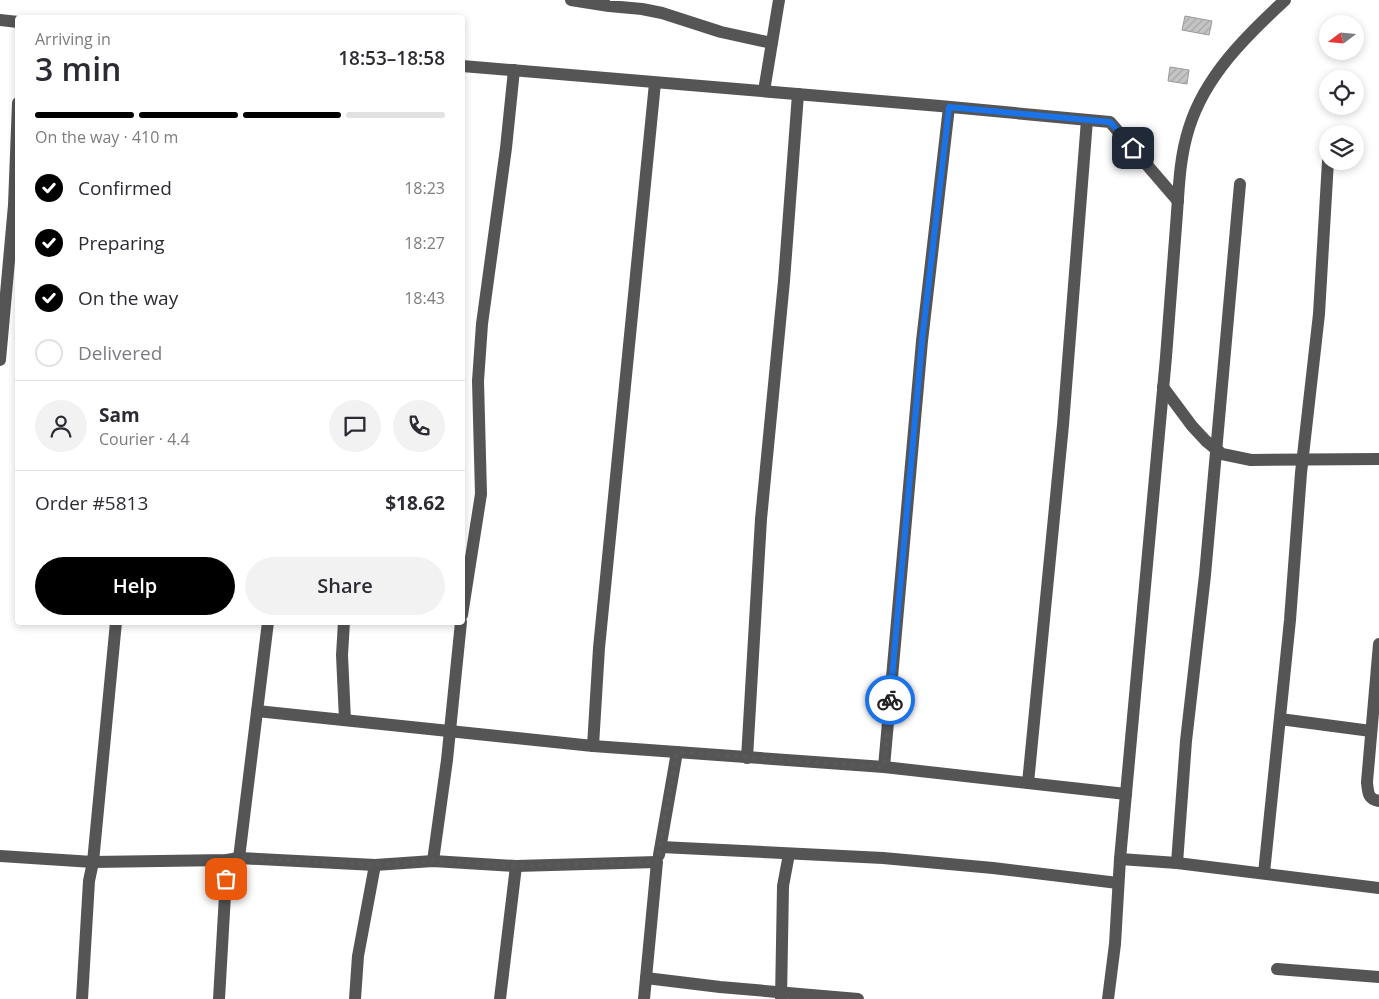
<!DOCTYPE html>
<html lang="en">
<head>
<meta charset="utf-8">
<style>
	body { margin:0; font-family:"Open Sans",sans-serif; background:#f2f2f3; color:#2b2b33; height:100vh; display:flex; flex-direction:column; font-size:19px; white-space:nowrap }
	* { box-sizing:border-box; margin:0 }
	p { font-size:16px; color:#7c7c81 }
	.icon { flex:none; width:28px; height:28px; fill:none; stroke:currentColor; stroke-width:2; stroke-linecap:round; stroke-linejoin:round }
	.map { position:relative; flex:1; overflow:hidden }
	.side { position:absolute; left:15px; top:15px; width:450px; height:610px; display:flex; flex-direction:column; background:#fff; border-radius:5px; box-shadow:0 2px 8px #0003 }
	.side>* { flex:none }
	.needle { width:32px; rotate:254deg }
	.fabs { position:absolute; left:1319px; top:15px; display:grid; gap:10px }
	.fabs a { display:grid; place-items:center; width:45px; height:45px; border-radius:50%; background:#fff; box-shadow:0 2px 8px #0003; font-size:25px }
	.pin { position:absolute; display:grid; place-items:center; width:42px; height:42px; color:#fff; margin:-21px; border-radius:10px; box-shadow:0 2px 8px #0006 }
	.courier { position:absolute; display:grid; place-items:center; width:50px; height:50px; margin:-25px; border:4px solid #1a73e8; border-radius:50%; background:#fff; color:#222; box-shadow:0 1px 6px #0007 }
	.summary em { font-style:normal; font-weight:600 }
	.summary div { display:flex; flex-direction:column-reverse }
	.summary { display:flex; align-items:center; justify-content:space-between; height:85px; padding:0 20px }
	h1 { font-size:32px; font-weight:600; line-height:38px }
	.bar { display:grid; grid-template-columns:repeat(4,1fr); gap:8px 5px; align-content:center; height:60px; padding:0 20px }
	.bar i { height:6px; border-radius:4px; background:#e1e1e2 }
	.bar .active { background:#000 }
	.bar p { grid-column:span 4 }
	.line { display:flex; align-items:center; gap:12px; padding:0 20px; border-top:1px solid #e1e1e2 }
	.line div { flex:1 }
	.round { display:grid; place-items:center; flex:none; width:52px; height:52px; border-radius:26px; background:#f2f2f3 }
	ol { padding:0 20px; list-style:none }
	li { display:flex; align-items:center; gap:15px; height:55px }
	li p { margin-inline-start:auto }
	li .icon { padding:5px; border-radius:50%; background:#000; color:#fff; stroke-width:4 }
	li:last-child { color:#7c7c81 }
	li i { width:28px; height:28px; border:2px solid #e1e1e2; border-radius:50% }
	.cta { display:flex; gap:10px; margin-top:auto; padding:10px 20px }
	.cta a { flex:1; height:58px; border-radius:30px; background:#000; color:#fff; font-size:20px; font-weight:600; line-height:58px; text-align:center }
	.cta a+a { background:#f2f2f3; color:#2b2b33 }
	.map>svg:first-child { display:block }
	.building { fill:url(#building-hatch); stroke:#999 }
	.lines { fill:none; stroke-linecap:round; stroke-linejoin:round }
	.minor { stroke:#555; stroke-width:12 }
	.done { stroke:#595959; stroke-width:5; stroke-dasharray:0 9 }
	.route { stroke:#1a73e8; stroke-width:6 }
</style>
</head>
<body>
<div class="map">
<svg width="1379" height="999" viewBox="0 0 1379 999">
	<defs>
		<pattern id="building-hatch" width="6" height="6" patternUnits="userSpaceOnUse" patternTransform="scale(1.25)"><rect width="6" height="6" fill="#c4c4c4"/><path d="M-1 1l2-2M0 6l6-6M5 7l2-2" fill="none" stroke="#a7a7a7"/></pattern>
	</defs>
	<rect width="100%" height="100%" fill="#fff"/>
	<g class="building">
		<path d="M1185,16L1212,21L1209,35L1182,30Z"/>
		<path d="M1170,67L1189,70L1187,84L1168,81Z"/>
	</g>
	<g class="lines">
		<g class="minor">
			<path d="M571,0L609,6L642,9L662,13L721,32L772,43"/>
			<path d="M0,20L18,22"/>
			<path d="M462,66L940,106L1110,122L1178,201"/>
			<path d="M764,91L779,0"/>
			<path d="M0,360L14,205L18,103"/>
			<path d="M1163,387L1192,426L1206,441L1222,454L1251,460L1379,459"/>
			<path d="M462,615L481,494L478,381L482,324L506,148L514,70"/>
			<path d="M344,622L342,655L345,720"/>
			<path d="M1379,644L1367,782C1368,793 1368,799 1379,801"/>
			<path d="M257,711L593,746L884,767L1126,794"/>
			<path d="M1280,719L1371,731"/>
			<path d="M593,746L599,648L655,83"/>
			<path d="M747,758L761,519L784,281L798,94"/>
			<path d="M884,767L922,341L949,107"/>
			<path d="M1028,783L1063,425L1087,120"/>
			<path d="M661,847L883,858L993,868L1118,883"/>
			<path d="M659,855L677,752"/>
			<path d="M0,856L93,862L227,860L239,858L375,865L433,861L516,866L657,862L644,999"/>
			<path d="M239,858L268,622"/>
			<path d="M1120,859L1177,863L1379,888"/>
			<path d="M433,861L447,760L461,622"/>
			<path d="M1177,863L1186,741L1205,575L1240,184"/>
			<path d="M1264,873L1290,620L1301,473L1319,314L1328,161"/>
			<path d="M1277,969L1379,977"/>
			<path d="M646,978L720,987L858,999"/>
			<path d="M82,999L89,881L93,862L116,622"/>
			<path d="M219,999L227,860"/>
			<path d="M355,999L358,956L375,865"/>
			<path d="M500,999L516,866"/>
			<path d="M781,999L783,886L789,854"/>
			<path d="M1108,999L1115,944L1120,859C1135,692 1151,524 1166,357C1170,309 1173,261 1177,213C1179,184 1180,156 1189,128C1205,76 1246,36 1285,0"/>
		</g>
	</g>
	<g class="lines">
		<path class="done" d="M226,879L227,860L239,858L375,865L433,861L516,866L657,862L677,752L884,767L890,700"/>
		<path class="route" d="M890,700L922,341L949,107L1110,122L1133,148"/>
	</g>
</svg>
<div class="fabs">
<a><svg class="needle" viewBox="-14 -14 28 28"><path d="M0-13l5 13h-10z" fill="#e53935"/><path d="M0 13l5-13h-10z" fill="#7c7c81"/></svg></a>
<a><svg class="icon" aria-label="locate" viewBox="0 0 24 24"><circle cx="12" cy="12" r="6"/><path d="M12 2v4M12 18v4M2 12h4M18 12h4"/></svg></a>
<a><svg class="icon" aria-label="layers" viewBox="0 0 24 24"><path d="M12 4l9 5-9 5-9-5zM3 14l9 5 9-5"/></svg></a>
</div>
<div class="pin" style="left:226px;top:879px;background:#ea580c"><svg class="icon" aria-label="bag" viewBox="0 0 24 24"><path d="M5 8h14l-1 12H6zM9 8a3 3 0 0 1 6 0"/></svg></div>
<div class="pin" style="left:1133px;top:148px;background:#1f2937"><svg class="icon" aria-label="home" viewBox="0 0 24 24"><path d="M3 11l9-7 9 7M6 9v11h12V9"/></svg></div>
<div class="courier" style="left:890px;top:700px"><svg class="icon" aria-label="bike" viewBox="0 0 24 24"><circle cx="6" cy="16" r="4"/><circle cx="18" cy="16" r="4"/><path d="M6 16l4-8h5l3 8M10 8l3 8H6M13 5h3"/></svg></div>
<section class="side">
<div class="summary"><div><h1>3 min</h1><p>Arriving in</p></div><em>18:53–18:58</em></div>
<div class="bar"><i class="active"></i><i class="active"></i><i class="active"></i><i></i><p>On the way · 410 m</p></div>
<ol>
<li><svg class="icon" aria-label="check" viewBox="0 0 24 24"><path d="M5 12l5 5 9-10"/></svg>Confirmed<p>18:23</p></li>
<li><svg class="icon" aria-label="check" viewBox="0 0 24 24"><path d="M5 12l5 5 9-10"/></svg>Preparing<p>18:27</p></li>
<li><svg class="icon" aria-label="check" viewBox="0 0 24 24"><path d="M5 12l5 5 9-10"/></svg>On the way<p>18:43</p></li>
<li><i></i>Delivered</li>
</ol>
<div class="line" style="height:90px"><a class="round"><svg class="icon" aria-label="person" viewBox="0 0 24 24"><circle cx="12" cy="8" r="4"/><path d="M4 21q1-7 8-7t8 7"/></svg></a><div><b>Sam</b><p>Courier · 4.4</p></div><a class="round"><svg class="icon" aria-label="chat" viewBox="0 0 24 24"><path d="M4 5h16v11H9l-5 4z"/></svg></a><a class="round"><svg class="icon" aria-label="phone" viewBox="0 0 24 24"><path d="M5 4h4l2 5-3 2q2 4 5 5l2-3 5 2v4C11 20 4 13 5 4z"/></svg></a></div>
<div class="line" style="height:65px"><div>Order #5813</div><b>$18.62</b></div>
<div class="cta"><a>Help</a><a>Share</a></div>
</section>
</div>
</body>
</html>
